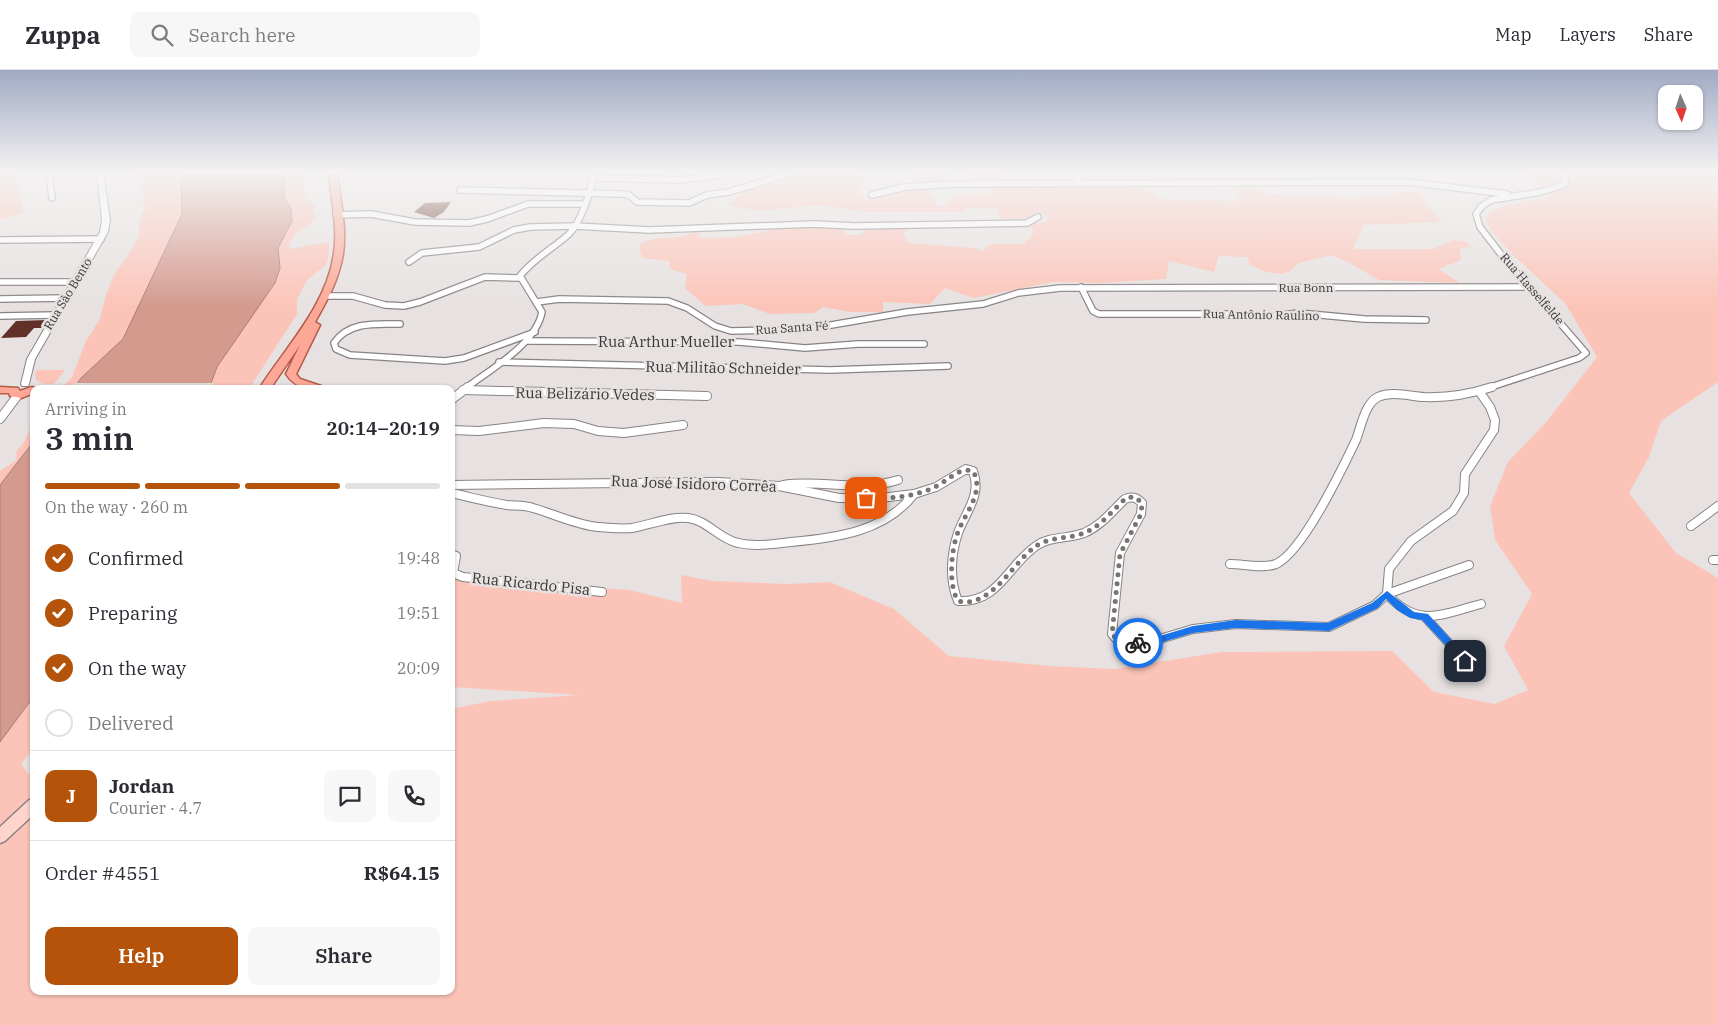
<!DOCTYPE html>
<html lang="en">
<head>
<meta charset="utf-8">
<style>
	body { margin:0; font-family:"IBM Plex Serif",serif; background:#f7f7f7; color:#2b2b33; height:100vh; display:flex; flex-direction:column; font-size:19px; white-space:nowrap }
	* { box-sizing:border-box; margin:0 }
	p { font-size:16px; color:#7c7c81 }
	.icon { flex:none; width:28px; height:28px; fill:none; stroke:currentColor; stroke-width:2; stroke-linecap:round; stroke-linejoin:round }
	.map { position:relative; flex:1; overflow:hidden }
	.details { position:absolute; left:30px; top:315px; width:425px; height:610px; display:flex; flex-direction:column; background:#fff; border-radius:10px; box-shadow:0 1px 4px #0004 }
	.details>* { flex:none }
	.needle { width:32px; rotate:177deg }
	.controls { position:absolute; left:1658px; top:15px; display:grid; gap:10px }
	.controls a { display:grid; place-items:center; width:45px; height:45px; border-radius:10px; background:#fff; box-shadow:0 1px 4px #0004; font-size:25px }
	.pin { position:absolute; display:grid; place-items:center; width:42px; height:42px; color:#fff; margin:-21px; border-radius:10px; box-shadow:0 2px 8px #0006 }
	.courier { position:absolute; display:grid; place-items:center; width:50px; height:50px; margin:-25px; border:4px solid #1a73e8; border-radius:50%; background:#fff; color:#222; box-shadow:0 1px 6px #0007 }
	.head em { font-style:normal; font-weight:600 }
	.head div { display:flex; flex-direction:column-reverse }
	.head { display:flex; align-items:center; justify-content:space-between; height:85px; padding:0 15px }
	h1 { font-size:32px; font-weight:600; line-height:38px }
	.bar { display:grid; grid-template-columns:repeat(4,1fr); gap:8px 5px; align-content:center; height:60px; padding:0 15px }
	.bar i { height:6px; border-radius:4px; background:#e1e1e2 }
	.bar .on { background:#b45309 }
	.bar p { grid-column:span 4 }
	.line { display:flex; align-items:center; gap:12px; padding:0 15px; border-top:1px solid #e1e1e2 }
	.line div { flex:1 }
	.round { display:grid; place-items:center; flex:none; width:52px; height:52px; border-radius:10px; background:#f7f7f7 }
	ol { padding:0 15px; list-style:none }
	li { display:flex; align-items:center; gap:15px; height:55px }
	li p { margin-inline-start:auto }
	li .icon { padding:5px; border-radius:50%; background:#b45309; color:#fff; stroke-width:4 }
	li:last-child { color:#7c7c81 }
	li i { width:28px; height:28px; border:2px solid #e1e1e2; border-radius:50% }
	.action { display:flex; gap:10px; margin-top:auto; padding:10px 15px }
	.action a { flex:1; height:58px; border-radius:10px; background:#b45309; color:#fff; font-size:20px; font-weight:600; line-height:58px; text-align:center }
	.action a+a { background:#f7f7f7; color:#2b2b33 }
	header { display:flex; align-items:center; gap:30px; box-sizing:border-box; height:70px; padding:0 25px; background:#fff; border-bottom:1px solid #e1e1e2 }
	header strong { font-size:24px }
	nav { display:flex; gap:28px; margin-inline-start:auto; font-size:18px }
	.search { width:350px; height:45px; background:#f7f7f7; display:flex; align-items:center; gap:12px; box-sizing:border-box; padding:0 18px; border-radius:10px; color:#7c7c81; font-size:19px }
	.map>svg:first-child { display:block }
	.green { fill:#fcc4b8 }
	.water { fill:#d49a8e; stroke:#a67d74 }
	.pier { fill:#e7e2e1 }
	.building { fill:#613026 }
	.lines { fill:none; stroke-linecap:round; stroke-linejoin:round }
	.minor-far1-casing { stroke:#888382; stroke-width:8 }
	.minor-casing { stroke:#888382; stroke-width:10 }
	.tertiary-casing { stroke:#888382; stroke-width:2 }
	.secondary-casing { stroke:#888382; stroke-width:3 }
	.primary-casing { stroke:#b75b49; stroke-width:3 }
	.minor-far1 { stroke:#fff; stroke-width:5.5 }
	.minor { stroke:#fff; stroke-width:8 }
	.tertiary { fill:#fff; fill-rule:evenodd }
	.secondary { fill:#fed4cb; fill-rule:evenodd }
	.primary { fill:#fda897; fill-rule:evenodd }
	.route { fill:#1a73e8 }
	.done { stroke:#777472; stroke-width:5; stroke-dasharray:0 9 }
	.labels { text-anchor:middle; stroke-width:5; stroke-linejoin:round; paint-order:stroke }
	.far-street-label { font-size:12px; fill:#3a3837; stroke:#e7e2e1 }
	.street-label { font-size:15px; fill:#3a3837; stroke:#e7e2e1 }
</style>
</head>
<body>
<header>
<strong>Zuppa</strong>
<div class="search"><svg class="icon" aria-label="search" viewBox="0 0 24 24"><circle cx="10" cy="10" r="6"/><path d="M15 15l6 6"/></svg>Search here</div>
<nav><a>Map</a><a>Layers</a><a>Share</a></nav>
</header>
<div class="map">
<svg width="1718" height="955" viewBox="0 0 1718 955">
	<rect width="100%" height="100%" fill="#e7e2e1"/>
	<g class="green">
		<path d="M0,103H16L23,143L0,150Z"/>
		<path d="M137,103H181L182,144L123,269L81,308L73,319H61L72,307L86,271L100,249L106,225L114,205L129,184L139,166L140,150L145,138L141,113Z"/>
		<path d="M285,103H306L304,106L305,128L315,135L313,143L316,144L317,147C308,161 292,157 289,179L329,172V184L326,195L307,210L297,229V244L249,319H209L217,297L275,213L280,198L278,178L292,151L291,139L284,128Z"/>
		<path d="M803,103L867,104L860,120L865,130L879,128L885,123L926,116L937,136L946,135L949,129L966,123L988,124L986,116L1068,114L1084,117H1143L1159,129L1199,131L1216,130L1230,133L1239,130L1234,117L1254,118L1269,124L1347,128L1393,126L1397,122H1420L1425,132L1442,152L1364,155L1353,179H1432L1454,170L1466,172L1471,177L1460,178L1461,190L1439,199L1460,213L1379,210L1348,192L1331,185L1299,193L1290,201L1282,204L1265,202L1249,194L1248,187L1219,186L1214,202L1169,191L1166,209L1102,213L1053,212L974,228L945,218L930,234L883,232V242H850L823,237L814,243L770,244L743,234L706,236L685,218L687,204L670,199L669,191L642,188L639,176C654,161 680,174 696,160L701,168L737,167L775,159L811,156L840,158L848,165H862L864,158L912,156L903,164L909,173L975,178L982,181L991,174H1024L1033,163L1031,155L1044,152L1049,149L1044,143L1038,141C1026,152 1015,149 1000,148L997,139L966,138L965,142H866L818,135L759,141L729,136L742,121Z"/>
		<path d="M912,103H950L949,111H911Z"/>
		<path d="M970,103H999L1004,110L971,109Z"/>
		<path d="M1513,103H1718V312L1661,351L1649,387L1629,423L1676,483L1718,508V955H0V672L34,626V678L21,694L29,704H34V921H451V639L491,631L578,625L451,617V507L629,520L682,533L681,505L712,511L787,514L830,512L894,539L949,586L1050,596L1113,599L1222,582L1392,581L1434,622L1495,634L1528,620L1504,576L1532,524L1495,470L1490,436L1508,392L1547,351L1597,287L1565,233L1514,186L1492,162L1486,152L1489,142L1503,136L1551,127L1537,120L1522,104Z"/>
		<path d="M37,300H65L54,314H45L36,310L35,304Z"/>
		<path d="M34,351V371L0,415V401L17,390L16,382L24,372Z"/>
	</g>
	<g class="water">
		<path d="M181,103H285L284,128L291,139L292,151L278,178L280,198L275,213L217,297L209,319H73L81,308L123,269L182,144Z"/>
		<path d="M34,371V626L0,672V415Z"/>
	</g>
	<path class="pier" d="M74,313H214L212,319H71Z"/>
	<g class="building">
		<path d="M451,132L444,142L434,148L414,142L425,133Z"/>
		<path d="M47,250L41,258H34L26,267L1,268L16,251Z"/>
	</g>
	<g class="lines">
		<g class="minor-far1-casing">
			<g id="minor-far1">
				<path d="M49,103L52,128"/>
				<path d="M1076,103L1080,114"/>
				<path d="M593,108L682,110L725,104"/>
				<path d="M460,120L622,124L629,125L637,132L689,133L707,125L729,122L791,103"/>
				<path d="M872,125L905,117L954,114L1408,112L1507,124"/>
				<path d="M336,145L371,144L415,152L469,153L487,149L528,134H586"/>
				<path d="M0,170L101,169"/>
				<path d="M409,192L422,183L479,177L514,160L530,157L575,156L649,160L814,154L853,156L1027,153L1038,147"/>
				<path d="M0,212H76"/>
				<path d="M1081,217L1093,241L1099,244H1224L1266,247L1299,243L1364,249L1426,250"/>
				<path d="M325,226H353L385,235L404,236L420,232L485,207L520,208"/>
				<path d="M0,229L66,228"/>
				<path d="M537,232L559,229L668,231L687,238L715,256L731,261L783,260L808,259L907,242L983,234L1018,223L1060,218L1530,217"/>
				<path d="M0,246L56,245"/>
				<path d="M400,254C376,254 349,251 334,273L336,279L350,285L445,291L464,288L535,262"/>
				<path d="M527,271L739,272L805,278L858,274H924"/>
				<path d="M499,292L830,300L948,296"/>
				<path d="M466,318C491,299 536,274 542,242L520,206C533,189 552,179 568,165C580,154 590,124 593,108L587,103"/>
				<path d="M1488,318L1579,288L1586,283L1503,187L1480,157L1476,144L1482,136L1491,130L1541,122L1565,114L1566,106L1564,103"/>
			</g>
		</g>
		<g class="minor-casing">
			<g id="minor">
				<path d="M463,320L707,326"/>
				<path d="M451,330L468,317"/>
				<path d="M0,349L18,325"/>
				<path d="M451,360L479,361L544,353L574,354L598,361L624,363L683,355"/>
				<path d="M451,415L719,412L779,416L839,428H880L914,424L936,417L966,399L973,401C982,425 966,441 958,463C951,484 949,510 958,531C999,533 1007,496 1036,476C1050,466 1068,469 1084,463C1101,456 1112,441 1125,429C1132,426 1136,427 1142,433L1141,444L1120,483L1112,564L1118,571L1129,574L1153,571L1193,559L1236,554L1329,557L1375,535L1387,524L1469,495"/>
				<path d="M783,415C825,409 856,423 898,410"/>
				<path d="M451,423C470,427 488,432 507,435C515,436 525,435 533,438C554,444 576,455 598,457C609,458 622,459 632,458C650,455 670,446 688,448C707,450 719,469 738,473C755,477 774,474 791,472C835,468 885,462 914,424"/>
				<path d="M1691,456L1718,436"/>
				<path d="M451,484L456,486L453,503L463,507L602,522"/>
				<path d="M1713,490H1718"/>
				<path d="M1230,494C1243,494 1263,499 1276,494C1303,482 1343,397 1356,370C1361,357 1365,333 1378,327C1392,321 1409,326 1424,327C1447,328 1470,324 1492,317"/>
				<path d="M1387,524L1389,499L1411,471L1453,441L1464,423L1465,404L1494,360L1495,350L1490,337L1479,321"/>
				<path d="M1387,524C1418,559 1442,544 1481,534"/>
				<path d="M1425,547L1465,591"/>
			</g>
		</g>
		<g class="tertiary-casing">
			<path id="tertiary" d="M97,103H103L110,150L108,162L35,289L29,314L28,316H22L21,314L27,289L100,162L102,150Z"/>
		</g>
		<g class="secondary-casing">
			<path id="secondary" d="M34,729V744L5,771L0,773V757L29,730Z"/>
		</g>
		<g class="primary-casing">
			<g id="primary">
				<path d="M329,103H337C340,129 347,158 343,184C339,209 327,231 315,252L320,255L296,304L300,309L324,317L325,319C308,319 296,319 286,304L300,275L270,319H259C286,277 327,235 334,183C338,157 331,129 329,103Z"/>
				<path d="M0,317L18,318L20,321L32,317L37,319H34V323L21,328L10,326L9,323H0Z"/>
			</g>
		</g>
		<use href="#minor-far1" class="minor-far1"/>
		<use href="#minor" class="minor"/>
		<use href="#tertiary" class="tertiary"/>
		<use href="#secondary" class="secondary"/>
		<use href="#primary" class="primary"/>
	</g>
	<linearGradient id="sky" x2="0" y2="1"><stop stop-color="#a0aac4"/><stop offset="0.43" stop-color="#f4f2f2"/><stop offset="1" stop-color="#f4f2f2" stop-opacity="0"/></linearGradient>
	<rect width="1718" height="237" fill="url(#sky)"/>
	<path class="route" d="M1387,521L1414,542L1428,544L1468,588V593H1462L1422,550L1410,548L1397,540L1386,529L1378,538L1329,561L1236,558L1193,563L1153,575L1138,576L1134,573L1138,569L1153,568L1193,556L1236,550L1328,553L1372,533Z"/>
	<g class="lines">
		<path class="done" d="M866,428C889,429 914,427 935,417C948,411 958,397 973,401C985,422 965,443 958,462C951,480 948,515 958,531C991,539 1013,492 1036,476C1051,466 1069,469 1084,463C1100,457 1113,440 1125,429L1130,427L1137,428L1142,434L1141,444L1120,484L1112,564C1119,572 1127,574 1138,573"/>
	</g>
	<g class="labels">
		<g class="far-street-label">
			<text x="1306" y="222">Rua Bonn</text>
			<text transform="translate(1532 219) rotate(49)" y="4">Rua Hasselfelde</text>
			<text transform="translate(68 224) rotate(-59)" y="4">Rua São Bento</text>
			<text transform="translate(1261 245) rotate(1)" y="4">Rua Antônio Raulino</text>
			<text transform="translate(792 258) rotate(-4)" y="4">Rua Santa Fé</text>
		</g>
		<g class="street-label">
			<text x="666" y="277">Rua Arthur Mueller</text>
			<text transform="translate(723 298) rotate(1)" y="5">Rua Militão Schneider</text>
			<text transform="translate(585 324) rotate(1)" y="5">Rua Belizário Vedes</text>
			<text transform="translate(694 414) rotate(2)" y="5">Rua José Isidoro Corrêa</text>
			<text transform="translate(531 514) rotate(6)" y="5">Rua Ricardo Pisa</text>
		</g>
	</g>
</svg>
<div class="controls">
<a><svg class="needle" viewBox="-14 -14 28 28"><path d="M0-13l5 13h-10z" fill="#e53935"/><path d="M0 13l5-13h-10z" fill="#7c7c81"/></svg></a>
</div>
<div class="pin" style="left:866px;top:428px;background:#ea580c"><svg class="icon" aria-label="bag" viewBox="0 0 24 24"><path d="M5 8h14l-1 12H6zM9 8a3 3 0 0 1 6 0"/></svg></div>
<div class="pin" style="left:1465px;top:591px;background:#1f2937"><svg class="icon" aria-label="home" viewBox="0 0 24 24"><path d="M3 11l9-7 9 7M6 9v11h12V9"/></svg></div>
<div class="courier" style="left:1138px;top:573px"><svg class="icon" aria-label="bike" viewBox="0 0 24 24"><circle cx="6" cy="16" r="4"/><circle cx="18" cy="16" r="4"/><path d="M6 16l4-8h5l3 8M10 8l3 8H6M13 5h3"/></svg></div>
<section class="details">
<div class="head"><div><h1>3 min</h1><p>Arriving in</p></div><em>20:14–20:19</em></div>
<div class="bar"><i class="on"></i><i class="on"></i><i class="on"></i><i></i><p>On the way · 260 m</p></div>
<ol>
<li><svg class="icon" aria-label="check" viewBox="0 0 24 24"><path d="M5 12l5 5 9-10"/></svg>Confirmed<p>19:48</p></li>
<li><svg class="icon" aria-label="check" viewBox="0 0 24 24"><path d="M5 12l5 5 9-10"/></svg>Preparing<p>19:51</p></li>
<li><svg class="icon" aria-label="check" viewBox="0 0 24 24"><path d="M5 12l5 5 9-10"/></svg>On the way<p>20:09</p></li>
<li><i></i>Delivered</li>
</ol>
<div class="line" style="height:90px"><b class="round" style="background:#b45309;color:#fff">J</b><div><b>Jordan</b><p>Courier · 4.7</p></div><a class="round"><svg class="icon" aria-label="chat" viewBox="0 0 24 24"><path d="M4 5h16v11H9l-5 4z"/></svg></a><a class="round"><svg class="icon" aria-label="phone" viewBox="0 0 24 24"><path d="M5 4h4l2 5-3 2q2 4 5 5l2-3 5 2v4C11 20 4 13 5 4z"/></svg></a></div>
<div class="line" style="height:65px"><div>Order #4551</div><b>R$64.15</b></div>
<div class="action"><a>Help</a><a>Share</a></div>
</section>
</div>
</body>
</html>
